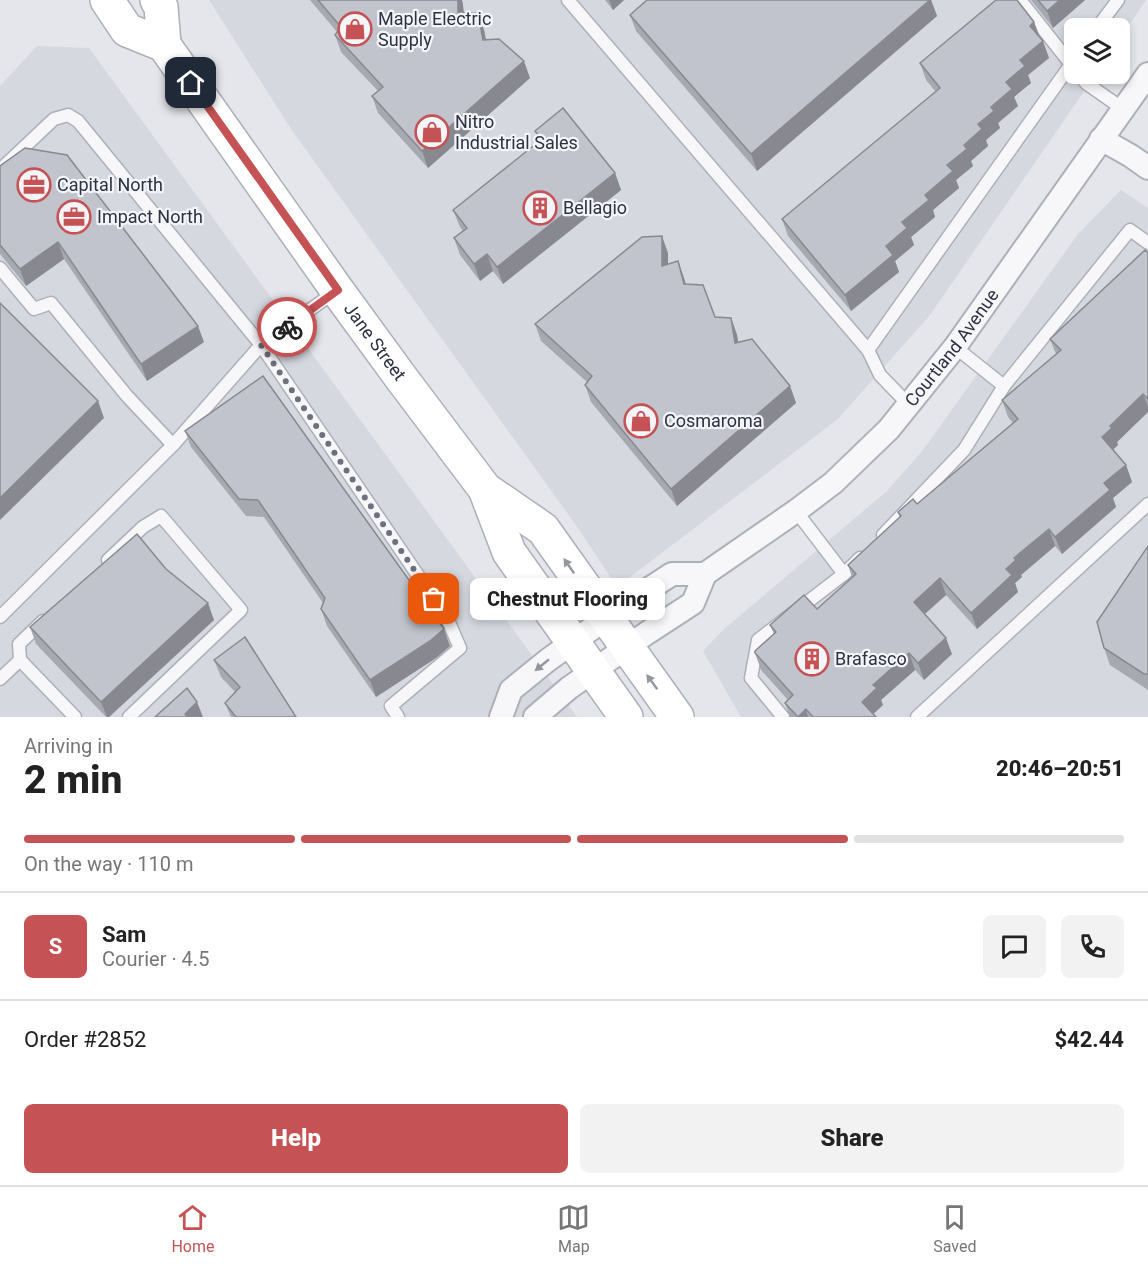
<!DOCTYPE html>
<html lang="en">
<head>
<meta charset="utf-8">
<style>
	body { margin:0; font-family:Roboto,sans-serif; background:#f2f2f2; color:#222; height:100vh; display:flex; flex-direction:column; font-size:22px; white-space:nowrap }
	* { box-sizing:border-box; margin:0 }
	p { font-size:20px; color:#767676 }
	.icon { flex:none; width:33px; height:33px; fill:none; stroke:currentColor; stroke-width:2; stroke-linecap:round; stroke-linejoin:round }
	.map { position:relative; height:717px; overflow:hidden }
	.panel { display:flex; flex-direction:column; background:#fff; flex:1 }
	.panel>* { flex:none }
	.tools { position:absolute; left:1064px; top:18px; display:grid; gap:12px }
	.tools a { display:grid; place-items:center; width:66px; height:66px; border-radius:9px; background:#fff; box-shadow:0 3px 9px #0003; font-size:30px }
	.pin { position:absolute; display:grid; place-items:center; width:51px; height:51px; color:#fff; margin:-26px; border-radius:12px; box-shadow:0 3px 9px #0006 }
	.courier { position:absolute; display:grid; place-items:center; width:60px; height:60px; margin:-30px; border:4px solid #c55355; border-radius:50%; background:#fff; color:#222; box-shadow:0 2px 8px #0007 }
	.bubble { position:absolute; height:42px; border-radius:9px; background:#fff; box-shadow:0 3px 9px #0003; font-size:20px; font-weight:800; line-height:42px; text-align:center }
	.head em { font-style:normal; font-weight:800 }
	.head div { display:flex; flex-direction:column-reverse }
	.head { display:flex; align-items:center; justify-content:space-between; height:102px; padding:0 24px }
	h1 { font-size:39px; font-weight:800; line-height:45px }
	.bar { display:grid; grid-template-columns:repeat(4,1fr); gap:9px 6px; align-content:center; height:72px; padding:0 24px }
	.bar i { height:8px; border-radius:4px; background:#e0e0e0 }
	.bar .selected { background:#c55355 }
	.bar p { grid-column:span 4 }
	.line { display:flex; align-items:center; gap:15px; padding:0 24px; border-top:2px solid #e0e0e0 }
	.line div { flex:1 }
	.round { display:grid; place-items:center; flex:none; width:63px; height:63px; border-radius:9px; background:#f2f2f2 }
	.button { display:flex; gap:12px; margin-top:auto; padding:12px 24px }
	.button a { flex:1; height:69px; border-radius:9px; background:#c55355; color:#fff; font-size:24px; font-weight:800; line-height:69px; text-align:center }
	.button a+a { background:#f2f2f2; color:#222 }
	.tabs { display:flex; justify-content:space-around; align-items:center; height:84px; border-top:2px solid #e0e0e0; background:#fff; font-size:16px; color:#767676 }
	.tabs a { display:grid; justify-items:center; gap:3px }
	.tabs .selected { color:#c55355 }
	.map>svg:first-child { display:block }
	.built { fill:#d6d8e0 }
	.lines { fill:none; stroke-linecap:round; stroke-linejoin:round }
	.service-casing { stroke:#adb0b8; stroke-width:15 }
	.minor-casing { stroke:#adb0b8; stroke-width:26 }
	.secondary-casing { stroke:#adb0b8; stroke-width:36 }
	.service { stroke:#f7f7f9; stroke-width:12 }
	.minor { stroke:#f7f7f9; stroke-width:22 }
	.secondary { stroke:#fff; stroke-width:33 }
	.wall { fill:#a7a9b0 }
	.shaded-wall { fill:#888990 }
	.building { fill:#c2c4cd; stroke:#888990; stroke-width:1.5 }
	.oneway { fill:#9698a0 }
	.oneway2 { fill:#92949e }
	.done { stroke:#6d707d; stroke-width:6; stroke-dasharray:0 10.8 }
	.route { stroke:#c55355; stroke-width:8 }
	.labels { text-anchor:middle; stroke-width:4.5; stroke-linejoin:round; paint-order:stroke }
	.poi-label { font-size:18px; fill:#2d3142; stroke:#f4f5f8; text-anchor:start }
	.street-label { font-size:18px; fill:#2d3142; stroke:#f4f5f8 }
</style>
</head>
<body>
<div class="map">
<svg width="1148" height="717" viewBox="0 0 1148 717">
	<rect width="100%" height="100%" fill="#e4e6eb"/>
	<g class="built">
		<path d="M209,0H1146L1119,40V28H1074V74H1096L930,315L838,419L617,587L578,528L291,129Z"/>
		<path d="M37,46L89,48L577,717H0V86Z"/>
		<path d="M1121,190L1148,208V717H741L703,651L723,630L887,491L923,450L1078,234Z"/>
	</g>
	<g class="lines">
		<g class="service-casing">
			<g id="service">
				<path d="M568,0L868,350L880,375L909,405"/>
				<path d="M1020,0L1074,68"/>
				<path d="M1097,28L1118,0"/>
				<path d="M1079,74L1086,83L1123,109"/>
				<path d="M0,170L54,119L68,115L78,121L261,345L447,618L460,648L391,706L398,717"/>
				<path d="M0,268L34,309L51,303L127,396L173,445"/>
				<path d="M868,350L1074,60"/>
				<path d="M1004,386L1130,230L1148,243"/>
				<path d="M883,535L964,450L1004,386L955,347"/>
				<path d="M108,560L143,527L161,516L241,610L129,717"/>
				<path d="M844,574L860,558"/>
				<path d="M0,617L173,445L261,345L336,291"/>
				<path d="M20,660L75,717"/>
				<path d="M0,679L20,660L19,644L43,621"/>
				<path d="M783,717L751,678L758,640L844,574L796,511"/>
				<path d="M917,717L1148,504"/>
			</g>
		</g>
		<g class="minor-casing">
			<g id="minor">
				<path d="M1101,139L1131,156L1148,168"/>
				<path d="M501,717L511,690L548,660L626,604L672,574H705"/>
				<path id="s1" d="M535,717L569,688L647,633L693,603L705,574L796,511L833,483L889,429L955,347L1148,74"/>
			</g>
		</g>
		<g class="secondary-casing">
			<g id="secondary">
				<path id="s2" d="M107,0L127,30L164,45L337,290L402,379L485,489L509,552L626,717"/>
				<path d="M157,0L161,7L164,45"/>
				<path d="M485,489L543,529L677,717"/>
			</g>
		</g>
		<use href="#service" class="service"/>
		<use href="#minor" class="minor"/>
		<use href="#secondary" class="secondary"/>
	</g>
	<g class="wall">
		<path d="M310,0H462L463,5L464,13L484,30L486,40L530,78L428,168L378,113L372,96L378,91L341,52L335,35L337,32Z"/>
		<path d="M605,0H624L613,10Z"/>
		<path d="M647,0H931L937,16L757,171L636,31L630,15Z"/>
		<path d="M1031,0H1085L1053,28Z"/>
		<path d="M1034,22L1049,58L1028,75L1031,83L1014,97L1018,106L998,123L1000,128L986,140L988,146L971,161L973,166L956,180L959,188L933,210L935,217L911,237L914,245L895,261L899,272L851,311L788,236L782,219L936,92L926,80L920,63Z"/>
		<path d="M535,131L615,173L621,190L503,284L493,271L480,281L460,255L454,238L463,231L460,227L453,210L539,142Z"/>
		<path d="M0,166L204,342L147,381L64,259L26,286L0,254Z"/>
		<path d="M668,253V264L678,261L686,284L715,317L731,318L737,335L738,342L790,386L796,403L677,506L591,402L585,385L587,382L541,341L535,324Z"/>
		<path d="M1148,253V412L1117,442L1118,445L1113,450L1126,465L1132,482L1113,498L1116,507L1062,554L1055,546L1021,575L1022,577L1015,583L1018,592L977,629L946,595L925,614L952,654L924,680L915,670L881,700L883,705L873,714L876,717H790L785,703L788,700L761,670L755,653L774,634L770,625L817,609L852,577L848,565L900,518L898,512L917,504L1013,423L1008,417L1002,400L1056,354L1050,339Z"/>
		<path d="M185,431L450,646L436,658L376,697L327,626L321,609L323,603L264,517L246,516L191,447Z"/>
		<path d="M1148,546V690L1110,665L1104,648Z"/>
		<path d="M166,569L214,620L109,717H106L36,644L30,627Z"/>
		<path d="M214,660L296,717H231L225,703L235,692L221,677Z"/>
	</g>
	<g class="shaded-wall">
		<path d="M458,0H462L463,5L465,30L458,13Z"/>
		<path d="M609,0H624L613,10Z"/>
		<path d="M930,0H931L937,16L757,171L751,154Z"/>
		<path d="M1060,0H1085L1053,28L1047,11Z"/>
		<path d="M478,13L484,30L489,57L483,40Z"/>
		<path d="M1034,22L1040,39L1030,26Z"/>
		<path d="M1043,41L1049,58L1028,75L1031,83L1014,97L1018,106L998,123L1000,128L986,140L988,146L971,161L973,166L956,180L959,188L933,210L935,217L911,237L914,245L895,261L899,272L851,311L845,295L886,246L902,222L964,145L991,107L1020,60Z"/>
		<path d="M524,61L530,78L428,168L422,151Z"/>
		<path d="M615,173L621,190L503,284L497,267Z"/>
		<path d="M662,236L668,253V283L662,266Z"/>
		<path d="M58,242L64,259L26,286L20,269Z"/>
		<path d="M487,254L493,271L480,281L474,264Z"/>
		<path d="M678,261L684,278L690,301L684,284Z"/>
		<path d="M731,318L737,335L741,360L735,343Z"/>
		<path d="M198,326L204,342L147,381L141,364Z"/>
		<path d="M790,386L796,403L677,506L671,489Z"/>
		<path d="M1143,394L1148,407V412L1117,442L1118,445L1108,454L1102,437L1110,426Z"/>
		<path d="M98,401L104,418L0,520V498Z"/>
		<path d="M1126,465L1132,482L1113,498L1116,507L1062,554L1055,537L1104,483Z"/>
		<path d="M1049,529L1055,546L1021,575L1022,577L1015,583L1018,592L977,629L971,613L1014,558Z"/>
		<path d="M940,578L946,595L920,618L914,602Z"/>
		<path d="M208,603L214,620L109,717H107L101,702Z"/>
		<path d="M444,629L450,646L436,658L376,697L370,680Z"/>
		<path d="M946,638L952,654L924,680L918,663Z"/>
		<path d="M909,653L915,670L881,700L883,705L870,717L862,702L873,685Z"/>
		<path d="M197,702L203,717H186L185,714Z"/>
		<path d="M806,709L808,717H798Z"/>
	</g>
	<g class="building">
		<path d="M318,0H458V13H478L483,40L499,39L524,61L422,151L372,96L383,87L335,35L341,27Z"/>
		<path d="M647,0H930L751,154L630,15Z"/>
		<path d="M996,0H1017L1034,22L1030,26L1043,41L1020,60L1025,66L1006,82L1012,89L991,107L994,111L978,124L982,129L964,145L967,149L947,165L953,171L925,195L929,200L902,222L907,228L886,246L893,255L845,295L782,219L940,88L920,63Z"/>
		<path d="M1038,0H1060L1047,11Z"/>
		<path d="M563,108L615,173L497,267L487,254L474,264L454,238L467,228L453,210L542,139L535,131Z"/>
		<path d="M25,148L67,155L198,326L141,364L58,242L20,269L0,245V166Z"/>
		<path d="M662,236V266L678,261L684,284L703,285L715,317L731,318L735,343L752,339L790,386L671,489L585,385L592,376L535,324L642,237Z"/>
		<path d="M1145,250L1148,253V399L1143,394L1110,426L1112,428L1102,437L1126,465L1104,483L1110,490L1055,537L1049,529L1014,558L1016,560L1006,569L1012,575L971,613L940,578L914,602L946,638L918,663L909,653L873,685L877,688L862,702L876,717H813L806,709L798,717L785,703L793,695L755,653V651L776,632L770,625L804,595L817,609L856,574L848,565L901,516L898,512L913,499L917,504L1018,419L1002,400L1061,350L1050,339Z"/>
		<path d="M0,303L98,401L0,498Z"/>
		<path d="M263,376L444,629L430,641L370,680L321,609L325,598L258,500L239,499L185,431Z"/>
		<path d="M137,534L166,569L208,603L101,702L30,627Z"/>
		<path d="M1148,546V674H1144L1104,648L1097,622Z"/>
		<path d="M245,637L296,717H236L225,703L240,687L214,660Z"/>
		<path d="M187,688L197,702L185,714L187,717H155Z"/>
	</g>
	<defs><path id="oneway-solid" d="M-6-.8H1V-3.2L6.5 0L1 3.2V.8H-6Z" transform="scale(1.5)"/></defs>
	<g class="oneway">
		<use href="#oneway-solid" transform="translate(569 566) rotate(-125)"/>
		<use href="#oneway-solid" transform="translate(652 682) rotate(-126)"/>
	</g>
	<use class="oneway2" href="#oneway-solid" transform="translate(542 665) rotate(141)"/>
	<g class="lines">
		<path class="done" d="M287,327L261,345L434,599"/>
		<path class="route" d="M191,83L338,290L287,327"/>
	</g>
	<defs>
		<g id="shop-ring" transform="scale(1.725)"><circle r="9.5" fill="#f4f5f8" stroke="#c55355" stroke-width="1.5"/><path d="M-5-2.5h2.3a2.7 3.5 0 0 1 5.4 0H5L5.5 6h-11ZM-1.5-2.5h3a1.5 2.3 0 0 0-3 0Z" fill="#c55355"/></g>
		<g id="office-ring" transform="scale(1.725)"><circle r="9.5" fill="#f4f5f8" stroke="#c55355" stroke-width="1.5"/><path d="M-6-3h4V-5.5h4V-3h4V5H-6ZM-1-4.5V-3h2v-1.5ZM-6 0V1H6V0Z" fill="#c55355"/></g>
		<g id="building-ring" transform="scale(1.725)"><circle r="9.5" fill="#f4f5f8" stroke="#c55355" stroke-width="1.5"/><path d="M-4-6H4V6H1V3H-1V6H-4ZM-2.5-4.3h1.7v1.8h-1.7ZM.8-4.3h1.7v1.8H.8ZM-2.5-1h1.7V.8h-1.7ZM.8-1h1.7V.8H.8Z" fill="#c55355"/></g>
	</defs>
	<g fill-rule="evenodd">
		<use href="#shop-ring" x="355" y="29"/>
		<use href="#shop-ring" x="432" y="132"/>
		<use href="#office-ring" x="34" y="185"/>
		<use href="#building-ring" x="540" y="208"/>
		<use href="#office-ring" x="74" y="217"/>
		<use href="#shop-ring" x="641" y="421"/>
		<use href="#building-ring" x="812" y="659"/>
	</g>
	<g class="labels">
		<g class="poi-label">
			<text x="378" y="25">Maple Electric<tspan x="378" dy="21">Supply</tspan></text>
			<text x="455" y="128">Nitro<tspan x="455" dy="21">Industrial Sales</tspan></text>
			<text x="57" y="191">Capital North</text>
			<text x="563" y="214">Bellagio</text>
			<text x="97" y="223">Impact North</text>
			<text x="664" y="427">Cosmaroma</text>
			<text x="835" y="665">Brafasco</text>
		</g>
		<g class="street-label">
			<text dy="6" stroke="none"><textPath href="#s2" startOffset="440">Jane Street</textPath></text>
			<text dy="6" stroke="none"><textPath href="#s1" startOffset="564">Courtland Avenue</textPath></text>
		</g>
	</g>
</svg>
<div class="tools">
<a><svg class="icon" aria-label="layers" viewBox="0 0 24 24"><path d="M12 4l9 5-9 5-9-5zM3 14l9 5 9-5"/></svg></a>
</div>
<div class="pin" style="left:434px;top:599px;background:#ea580c"><svg class="icon" aria-label="bag" viewBox="0 0 24 24"><path d="M5 8h14l-1 12H6zM9 8a3 3 0 0 1 6 0"/></svg></div>
<div class="pin" style="left:191px;top:83px;background:#1f2937"><svg class="icon" aria-label="home" viewBox="0 0 24 24"><path d="M3 11l9-7 9 7M6 9v11h12V9"/></svg></div>
<div class="courier" style="left:287px;top:327px"><svg class="icon" aria-label="bike" viewBox="0 0 24 24"><circle cx="6" cy="16" r="4"/><circle cx="18" cy="16" r="4"/><path d="M6 16l4-8h5l3 8M10 8l3 8H6M13 5h3"/></svg></div>
<div class="bubble" style="left:470px;top:578px;width:195px">Chestnut Flooring</div>
</div>
<section class="panel">
<div class="head"><div><h1>2 min</h1><p>Arriving in</p></div><em>20:46–20:51</em></div>
<div class="bar"><i class="selected"></i><i class="selected"></i><i class="selected"></i><i></i><p>On the way · 110 m</p></div>
<div class="line" style="height:108px"><b class="round" style="background:#c55355;color:#fff">S</b><div><b>Sam</b><p>Courier · 4.5</p></div><a class="round"><svg class="icon" aria-label="chat" viewBox="0 0 24 24"><path d="M4 5h16v11H9l-5 4z"/></svg></a><a class="round"><svg class="icon" aria-label="phone" viewBox="0 0 24 24"><path d="M5 4h4l2 5-3 2q2 4 5 5l2-3 5 2v4C11 20 4 13 5 4z"/></svg></a></div>
<div class="line" style="height:78px"><div>Order #2852</div><b>$42.44</b></div>
<div class="button"><a>Help</a><a>Share</a></div>
</section>
<nav class="tabs">
<a class="selected"><svg class="icon" aria-label="home" viewBox="0 0 24 24"><path d="M3 11l9-7 9 7M6 9v11h12V9"/></svg>Home</a>
<a><svg class="icon" aria-label="map" viewBox="0 0 24 24"><path d="M3 6l6-2 6 2 6-2v14l-6 2-6-2-6 2zM9 4v14M15 6v14"/></svg>Map</a>
<a><svg class="icon" aria-label="saved" viewBox="0 0 24 24"><path d="M7 4h10v16l-5-4-5 4z"/></svg>Saved</a>
</nav>
</body>
</html>
